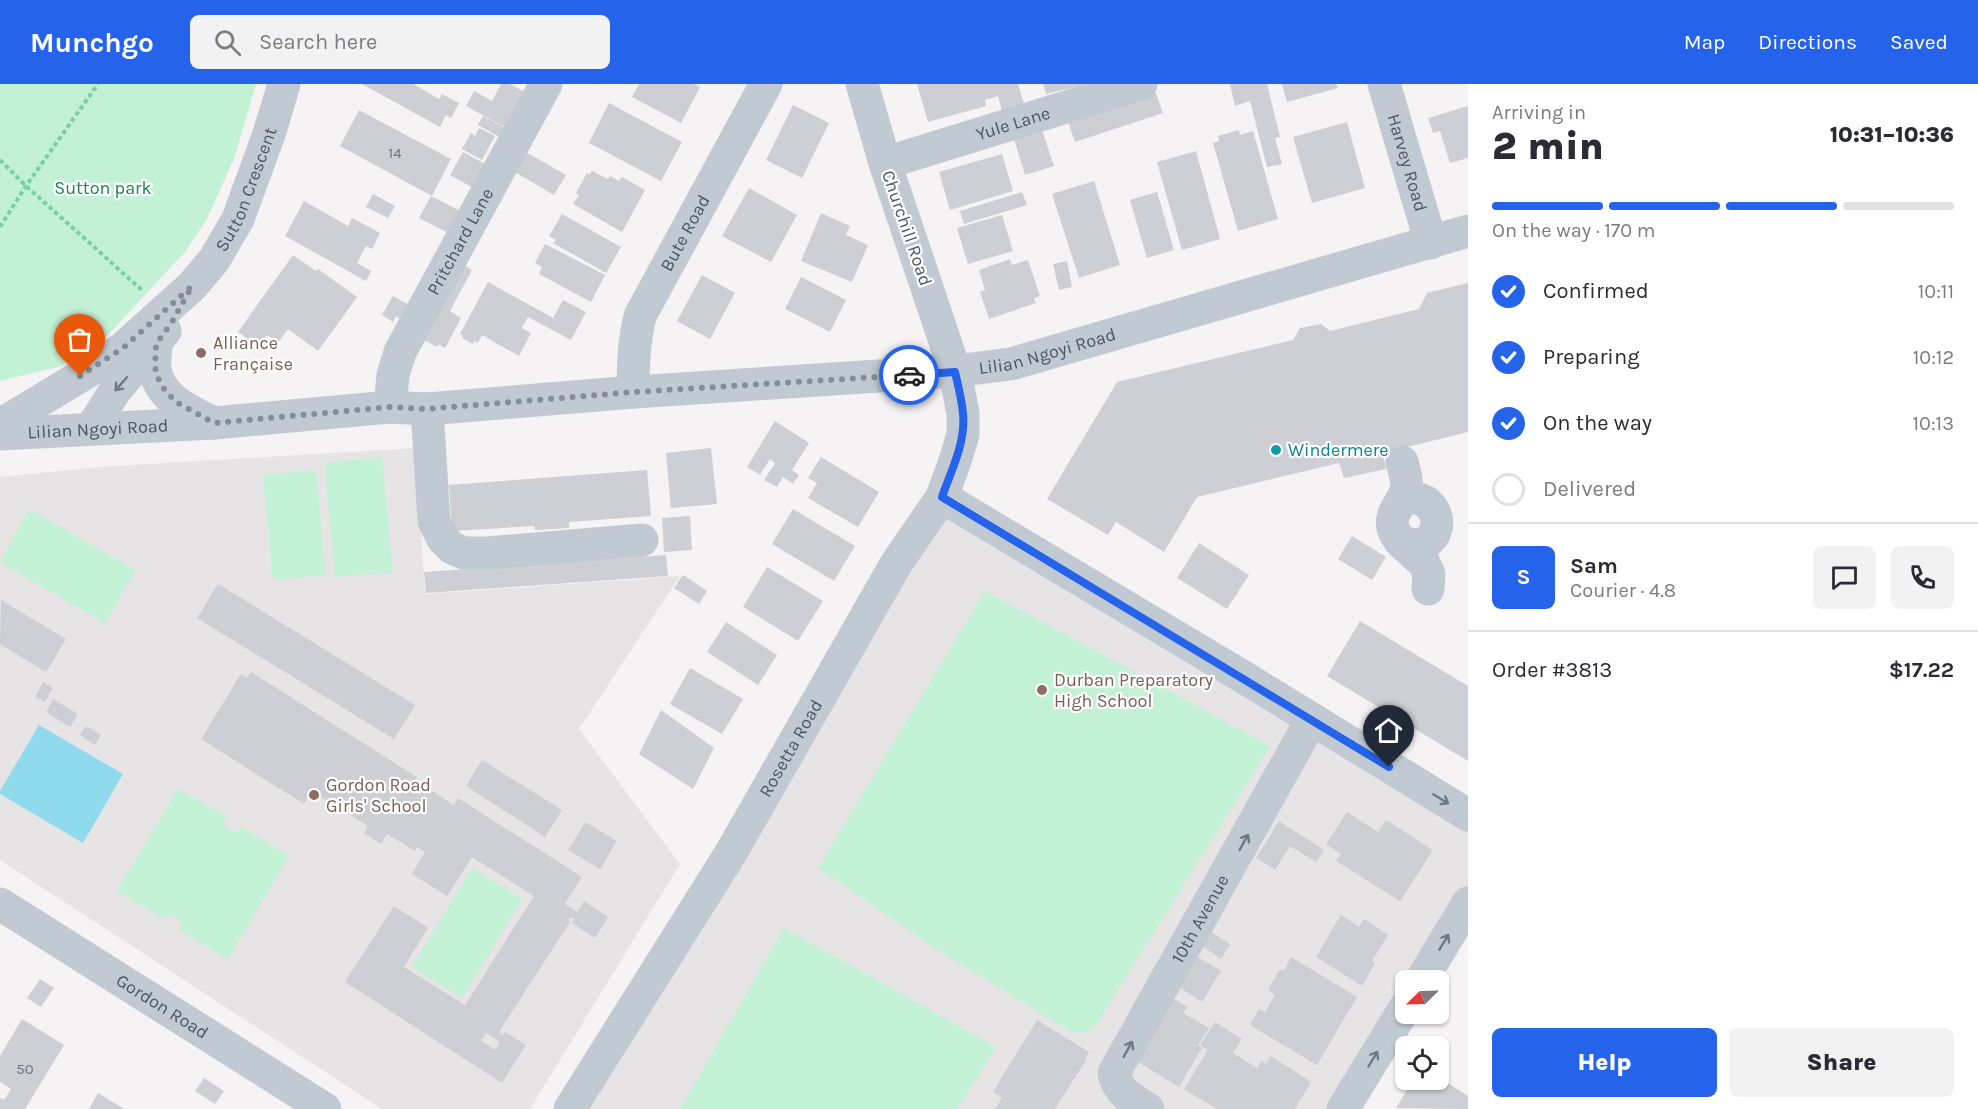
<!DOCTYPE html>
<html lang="en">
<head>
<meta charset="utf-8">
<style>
	body { margin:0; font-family:Karla,sans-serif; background:#f2f2f3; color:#2b2b33; height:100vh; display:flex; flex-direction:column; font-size:22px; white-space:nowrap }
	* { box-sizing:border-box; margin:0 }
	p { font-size:20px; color:#7c7c81 }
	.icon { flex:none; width:33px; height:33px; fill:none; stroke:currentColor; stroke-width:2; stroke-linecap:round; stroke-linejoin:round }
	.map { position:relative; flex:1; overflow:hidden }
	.panel { display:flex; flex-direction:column; background:#fff; width:510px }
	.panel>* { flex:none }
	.needle { width:39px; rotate:247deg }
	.tools { position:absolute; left:1395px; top:886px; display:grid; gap:12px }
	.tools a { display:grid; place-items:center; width:54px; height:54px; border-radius:9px; background:#fff; box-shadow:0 2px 4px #0004; font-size:30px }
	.pin { position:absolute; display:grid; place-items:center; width:51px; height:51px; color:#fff; margin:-62px -26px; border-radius:50% 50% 50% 0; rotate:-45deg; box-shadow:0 0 6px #0007 }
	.pin .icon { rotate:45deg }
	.courier { position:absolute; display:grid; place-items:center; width:60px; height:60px; margin:-30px; border:4px solid #2563eb; border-radius:50%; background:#fff; color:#222; box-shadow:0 2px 8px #0007 }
	.headline em { font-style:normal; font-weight:800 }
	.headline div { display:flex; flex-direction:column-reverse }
	.headline { display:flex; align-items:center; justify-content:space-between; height:102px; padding:0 24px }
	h1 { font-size:39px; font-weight:800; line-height:45px }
	.bar { display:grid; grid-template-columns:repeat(4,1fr); gap:9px 6px; align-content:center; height:72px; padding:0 24px }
	.bar i { height:8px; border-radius:4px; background:#e1e1e2 }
	.bar .on { background:#2563eb }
	.bar p { grid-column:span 4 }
	.line { display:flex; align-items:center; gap:15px; padding:0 24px; border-top:2px solid #e1e1e2 }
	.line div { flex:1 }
	.round { display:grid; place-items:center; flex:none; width:63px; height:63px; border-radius:9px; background:#f2f2f3 }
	ol { padding:0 24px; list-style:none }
	li { display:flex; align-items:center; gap:18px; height:66px }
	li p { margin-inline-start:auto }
	li .icon { padding:6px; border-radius:50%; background:#2563eb; color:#fff; stroke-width:4 }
	li:last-child { color:#7c7c81 }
	li i { width:33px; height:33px; border:3px solid #e1e1e2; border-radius:50% }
	.cta { display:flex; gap:12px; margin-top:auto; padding:12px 24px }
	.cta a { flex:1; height:69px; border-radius:9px; background:#2563eb; color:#fff; font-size:24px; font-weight:800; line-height:69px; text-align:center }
	.cta a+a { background:#f2f2f3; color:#2b2b33 }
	header { display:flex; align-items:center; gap:36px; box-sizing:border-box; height:84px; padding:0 30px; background:#2563eb; color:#fff }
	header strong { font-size:28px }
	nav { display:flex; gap:33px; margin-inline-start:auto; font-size:21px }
	.search { width:420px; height:54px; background:#f2f2f3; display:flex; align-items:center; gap:15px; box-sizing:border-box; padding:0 21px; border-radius:9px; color:#7c7c81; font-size:22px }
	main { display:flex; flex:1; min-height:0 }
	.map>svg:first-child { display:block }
	.education { fill:#e6e4e5 }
	.green { fill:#c3f1d5 }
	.water { fill:#90daee }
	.building { fill:#cdcfd5; fill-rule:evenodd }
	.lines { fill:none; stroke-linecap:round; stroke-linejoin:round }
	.path { stroke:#7ad0a6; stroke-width:4; stroke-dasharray:4.5 3; stroke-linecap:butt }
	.minor { stroke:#c1cad2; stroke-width:33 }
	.oneway { stroke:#6e7983 }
	.done { stroke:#868d94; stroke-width:6; stroke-dasharray:0 10.8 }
	.route { stroke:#2563eb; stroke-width:8 }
	.education-dot { fill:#8d6e63; stroke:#fff; stroke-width:2 }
	.culture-dot { fill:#0f9aa8; stroke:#fff; stroke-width:2 }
	.labels { text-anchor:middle; stroke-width:4.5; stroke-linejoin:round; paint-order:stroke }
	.number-label { font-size:15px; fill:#6b747e }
	.street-label { font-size:18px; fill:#4a5661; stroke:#fff }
	.park-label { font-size:18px; fill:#17864f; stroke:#fff }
	.education-label { font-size:18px; fill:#785e54; stroke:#fff; text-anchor:start }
	.culture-label { font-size:18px; fill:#0d838f; stroke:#fff; text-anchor:start }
</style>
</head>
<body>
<header>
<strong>Munchgo</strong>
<div class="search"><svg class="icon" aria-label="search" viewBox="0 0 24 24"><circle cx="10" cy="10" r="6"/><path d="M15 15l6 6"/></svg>Search here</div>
<nav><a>Map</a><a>Directions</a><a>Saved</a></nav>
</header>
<main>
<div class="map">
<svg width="1468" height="1025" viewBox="0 0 1468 1025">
	<rect width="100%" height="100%" fill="#f5f3f3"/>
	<g class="education">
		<path d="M416,364L425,510L680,492L579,645L680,780L530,1025H382L0,776V393L100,383Z"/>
		<path d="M942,413L1468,732V819L1406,897L1405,922L1343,1025H570Z"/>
	</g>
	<g class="green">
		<path d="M0,0H256L235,72L207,135L184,169L106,253L61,282L0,297Z"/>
		<path d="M382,373L393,488L335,493L324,379Z"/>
		<path d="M316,386L326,491L273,496L263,391Z"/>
		<path d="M29,425L135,486L105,539L0,478Z"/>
		<path d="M985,507L1270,662L1098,938L1087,948L1073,949L944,870L818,784Z"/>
		<path d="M178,705L227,733L223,741L236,749L241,743L289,772L228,875L179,846L183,838L170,830L166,836L117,807Z"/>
		<path d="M472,784L522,815L462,914L412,883Z"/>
		<path d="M784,844L996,963L957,1025H680Z"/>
	</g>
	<path class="water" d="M39,641L123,690L83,759L0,710V707Z"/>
	<g class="building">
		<path d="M362,0H413L439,15L442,10L459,19L451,34L446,31L440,43Z"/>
		<path d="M501,0H510L527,9L508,45L466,22L474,7L492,17Z"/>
		<path d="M639,0H694L700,3L681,39L632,13Z"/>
		<path d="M917,0H1018L1024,20L1002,27L998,12L985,16L986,22L928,38Z"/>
		<path d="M1043,0H1084V1L1046,10Z"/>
		<path d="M1230,0H1267L1280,53L1275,54L1282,80L1267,83L1250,17L1235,22Z"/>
		<path d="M1282,0H1336L1338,4L1287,18Z"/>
		<path d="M1154,4L1163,29L1075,58L1066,32Z"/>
		<path d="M609,19L682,58L661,97L589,59Z"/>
		<path d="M793,21L829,39L802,94L766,76Z"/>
		<path d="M1468,22V74L1450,79L1440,47L1433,49L1428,34Z"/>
		<path d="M359,26L451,75L432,112L340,62Z"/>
		<path d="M483,32L507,45L503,55L478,41Z"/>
		<path d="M1347,38L1365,104L1312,119L1293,53Z"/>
		<path d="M1041,43L1054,82L1025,91L1013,52Z"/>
		<path d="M479,44L495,52L482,76L462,65L471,49L475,52Z"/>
		<path d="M1239,46L1240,51L1253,47L1278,135L1238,147L1213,59L1219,57L1218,52Z"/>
		<path d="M519,64L566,91L554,111L508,84Z"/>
		<path d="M1196,67L1220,155L1182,166L1157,78Z"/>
		<path d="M463,68L487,81L475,105L450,91Z"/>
		<path d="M1002,70L1013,107L950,126L939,88Z"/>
		<path d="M592,87L608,95L610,92L619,97L622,93L645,106L622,148L573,120L579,111L576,109L587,89L590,90Z"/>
		<path d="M1094,97L1120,181L1079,194L1052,110Z"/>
		<path d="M749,104L797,131L771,178L722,152Z"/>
		<path d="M1022,108L1027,121L964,140L960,127Z"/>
		<path d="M1157,108L1174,166L1147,174L1130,116Z"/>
		<path d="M373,110L395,122L388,134L366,123Z"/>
		<path d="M431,112L462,128L450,150L419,134Z"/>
		<path d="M304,117L348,142L352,134L380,149L372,165L366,162L357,179L371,187L366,197L285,152Z"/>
		<path d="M821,129L850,142L846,151L868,161L852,198L801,177Z"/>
		<path d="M562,130L621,163L606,189L553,159L556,156L549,152Z"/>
		<path d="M1002,131L1013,167L968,180L957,144Z"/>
		<path d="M545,160L605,191L591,218L539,190L542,183L535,179Z"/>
		<path d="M293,171L316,187L318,185L357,213L318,267L288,245L278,259L267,251L259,263L238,248Z"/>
		<path d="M1010,175L1012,181L1028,176L1040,212L1034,214L1036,219L989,235L980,208L985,206L979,186Z"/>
		<path d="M1067,177L1072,203L1059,206L1053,180Z"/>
		<path d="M458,178L472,186L450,227L461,234L445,264L438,260L437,263L424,256Z"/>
		<path d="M702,191L735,209L710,255L677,237Z"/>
		<path d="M801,193L846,216L830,248L785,225Z"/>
		<path d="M488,198L553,234L563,216L586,228L571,256L528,233L522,244L531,249L519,272L482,251L478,259L474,257L473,260L462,254L463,252L460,250Z"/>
		<path d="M1468,199V348L1383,369L1386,385L1344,394L1339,379L1197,413L1164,468L1116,438L1108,451L1047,415L1117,298L1293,256L1300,244L1321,240L1330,247L1419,225L1427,209Z"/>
		<path d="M393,212L411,222L404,237L396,232L393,238L382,231Z"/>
		<path d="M775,337L809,359L792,386L799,391L793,400L783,393L777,403L764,396L775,379L770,375L760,391L747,383Z"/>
		<path d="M711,364L717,420L671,424L666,369Z"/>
		<path d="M821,373L879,408L858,443L808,414L817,399L808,394Z"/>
		<path d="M647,386L651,432L569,438V444L535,446L534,442L452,447L449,401Z"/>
		<path d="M793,425L855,462L834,497L772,460Z"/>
		<path d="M690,432L692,466L664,468L662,434Z"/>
		<path d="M1352,452L1386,473L1372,496L1338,475Z"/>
		<path d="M1199,459L1249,491L1227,525L1177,494Z"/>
		<path d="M666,471L668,492L426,509L424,488Z"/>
		<path d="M767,483L823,517L798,557L743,523Z"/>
		<path d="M683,491L707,507L699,520L674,504Z"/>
		<path d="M218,500L415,621L394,655L197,534Z"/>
		<path d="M1,516L66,555L46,588L0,560Z"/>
		<path d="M1360,537L1468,602V677L1327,592Z"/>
		<path d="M726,538L777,571L758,601L707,568Z"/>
		<path d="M690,584L743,615L722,650L670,620Z"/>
		<path d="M251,588L417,693L415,696L454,721L458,714L582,793L565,820L577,828L584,817L608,833L595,854L572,839L574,835L570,833L568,836L570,838L499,948L503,951L505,948L526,961L502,999L345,898L394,822L428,844L404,883L465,921L534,812L472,773L447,812L412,790L425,768L417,763L415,767L387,750L381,760L364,749L368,742L312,707L304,720L201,655L241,590L247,594ZM486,949L500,958L495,966L481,957Z"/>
		<path d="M43,598L53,604L45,618L35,613Z"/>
		<path d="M53,615L78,630L70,643L46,628Z"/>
		<path d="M661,626L714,664L693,705L639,670Z"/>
		<path d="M86,642L101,651L95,661L80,651Z"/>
		<path d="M482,676L562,726L545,753L466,702Z"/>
		<path d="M1347,728L1378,748L1386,736L1433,766L1400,817L1336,777L1341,770L1326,760Z"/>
		<path d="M1279,737L1324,766L1316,778L1290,762L1275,786L1256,774Z"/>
		<path d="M585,738L617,757L600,785L568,766Z"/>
		<path d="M1341,831L1359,843L1364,835L1388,851L1372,877L1375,879L1362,902L1316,873Z"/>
		<path d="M1211,848L1230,860L1221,875L1202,862Z"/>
		<path d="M1196,872L1221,887L1202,918L1177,902Z"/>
		<path d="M1291,873L1357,913L1317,981L1250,941L1259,925L1265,928L1275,911L1268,906L1280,885L1284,887Z"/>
		<path d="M40,895L54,904L41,923L27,914Z"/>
		<path d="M1167,911L1187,923L1183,929L1209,944L1198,961L1202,964L1179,1003L1130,973Z"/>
		<path d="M22,935L64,961L25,1025H0V1014L4,1016L11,1005L0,998V972Z"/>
		<path d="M1037,936L1089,968L1085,975L1086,976L1055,1025H995L1002,1014L993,1008Z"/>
		<path d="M1215,938L1242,955L1233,969L1257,984L1261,977L1266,980L1271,972L1311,998L1295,1025H1217L1184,1005L1208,966L1200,961Z"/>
		<path d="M1438,993L1468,1012V1025L1396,1024L1413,996H1438Z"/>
		<path d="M204,994L224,1007L215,1020L195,1007Z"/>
		<path d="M98,1009L124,1025H89Z"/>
	</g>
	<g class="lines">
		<g class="path">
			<path d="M0,76L26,102L143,207"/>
			<path d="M0,143L26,102L98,0"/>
		</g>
		<g class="minor">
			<path id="s1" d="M1384,0L1431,159"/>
			<path id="s2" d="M885,79L1141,0"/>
			<path d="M156,260C156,268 154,276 155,284C158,314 190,327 214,339"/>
			<path id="s3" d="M634,308C632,281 634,258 640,232L766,0"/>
			<path id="s4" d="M390,323L393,291L400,268L546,0"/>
			<path d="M427,325L434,437L443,455L452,464L464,469H487L642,456"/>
			<path id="s5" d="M0,341L99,281L123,264L192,202L214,176L238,135L269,50L284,0"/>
			<path d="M91,345L115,307L165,247"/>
			<path id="s6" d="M0,350L214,339L390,323L427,325L634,308L955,287L1011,280L1468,147"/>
			<path d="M1402,378C1404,386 1408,398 1406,405C1403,420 1389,428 1393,444C1395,450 1398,456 1404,458C1432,471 1449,436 1426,418C1419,414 1411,413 1404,411"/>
			<path d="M942,413L1250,597L1468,731"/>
			<path d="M1400,457L1424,479L1429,490L1428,505"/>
			<path id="s7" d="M0,820L325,1025"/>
			<path d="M1421,897L1468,819"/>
			<path id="s8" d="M570,1025L732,767L896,480L942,413L956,374L963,350V330L955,287L885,79L862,0"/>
			<path id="s9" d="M1148,1025C1131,1014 1119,1010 1114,989L1312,635"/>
			<path d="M1343,1025L1406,922"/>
		</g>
	</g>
	<defs><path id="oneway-shaft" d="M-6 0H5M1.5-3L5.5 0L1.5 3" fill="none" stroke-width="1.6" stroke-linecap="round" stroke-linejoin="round" transform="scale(1.5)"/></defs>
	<g class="oneway">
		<use href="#oneway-shaft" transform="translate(121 300) rotate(131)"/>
		<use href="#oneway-shaft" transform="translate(1441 715) rotate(32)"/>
		<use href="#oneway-shaft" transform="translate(1244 758) rotate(-61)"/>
		<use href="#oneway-shaft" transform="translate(1444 858) rotate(-59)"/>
		<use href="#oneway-shaft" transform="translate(1128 965) rotate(-61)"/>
		<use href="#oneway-shaft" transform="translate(1373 975) rotate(-59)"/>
	</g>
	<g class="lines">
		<path class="done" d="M80,292L123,264L192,202L172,238L156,260L155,283L158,294L165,307L178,319L214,339L390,323L426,325L634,308L909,291"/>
		<path class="route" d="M909,291L955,288C958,301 962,316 963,330C966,358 951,387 942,413L1389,683"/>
	</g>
	<g class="education-dot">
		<circle cx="201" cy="269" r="6"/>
		<circle cx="1042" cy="606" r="6"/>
		<circle cx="314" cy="711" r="6"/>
	</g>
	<circle class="culture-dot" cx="1276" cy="366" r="6"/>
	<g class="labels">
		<g class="number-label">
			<text x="395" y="74">14</text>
			<text x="25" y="990">50</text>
		</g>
		<g class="street-label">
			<text dy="6" stroke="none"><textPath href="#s2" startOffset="134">Yule Lane</textPath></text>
			<text dy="6" stroke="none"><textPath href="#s1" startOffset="82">Harvey Road</textPath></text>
			<text dy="6" stroke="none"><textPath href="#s5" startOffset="350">Sutton Crescent</textPath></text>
			<text transform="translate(907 144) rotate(71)" y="6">Churchill Road</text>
			<text dy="6" stroke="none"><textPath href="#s3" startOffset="171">Bute Road</textPath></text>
			<text dy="6" stroke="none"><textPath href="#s4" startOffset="182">Pritchard Lane</textPath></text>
			<text dy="6" stroke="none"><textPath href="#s6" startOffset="1052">Lilian Ngoyi Road</textPath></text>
			<text dy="6" stroke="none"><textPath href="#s6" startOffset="98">Lilian Ngoyi Road</textPath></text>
			<text dy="6" stroke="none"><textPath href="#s8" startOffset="423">Rosetta Road</textPath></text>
			<text dy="6" stroke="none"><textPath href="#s9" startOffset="228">10th Avenue</textPath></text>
			<text dy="6" stroke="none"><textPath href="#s7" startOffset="192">Gordon Road</textPath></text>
		</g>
		<g class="park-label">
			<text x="103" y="110">Sutton park</text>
		</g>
		<g class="education-label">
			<text x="213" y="265">Alliance<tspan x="213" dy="21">Française</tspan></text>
			<text x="1054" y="602">Durban Preparatory<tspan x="1054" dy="21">High School</tspan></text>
			<text x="326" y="707">Gordon Road<tspan x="326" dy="21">Girls' School</tspan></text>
		</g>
		<g class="culture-label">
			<text x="1288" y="372">Windermere</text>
		</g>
	</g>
</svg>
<div class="tools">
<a><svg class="needle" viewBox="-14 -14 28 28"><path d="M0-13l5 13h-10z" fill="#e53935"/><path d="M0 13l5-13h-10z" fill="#7c7c81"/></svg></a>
<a><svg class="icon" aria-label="locate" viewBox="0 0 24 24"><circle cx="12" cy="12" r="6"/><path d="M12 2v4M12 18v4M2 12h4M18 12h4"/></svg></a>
</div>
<div class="pin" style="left:80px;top:292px;background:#ea580c"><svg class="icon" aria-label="bag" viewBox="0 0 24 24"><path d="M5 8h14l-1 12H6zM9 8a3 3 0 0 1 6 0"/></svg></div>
<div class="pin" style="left:1389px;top:683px;background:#1f2937"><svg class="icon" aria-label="home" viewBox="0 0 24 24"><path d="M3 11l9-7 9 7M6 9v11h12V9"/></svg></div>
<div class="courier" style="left:909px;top:291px"><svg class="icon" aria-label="car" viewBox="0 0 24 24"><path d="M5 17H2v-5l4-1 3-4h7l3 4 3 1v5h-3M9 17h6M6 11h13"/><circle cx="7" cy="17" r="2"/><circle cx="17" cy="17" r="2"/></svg></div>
</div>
<section class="panel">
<div class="headline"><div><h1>2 min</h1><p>Arriving in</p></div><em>10:31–10:36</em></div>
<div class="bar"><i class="on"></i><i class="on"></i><i class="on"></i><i></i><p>On the way · 170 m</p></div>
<ol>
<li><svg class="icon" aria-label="check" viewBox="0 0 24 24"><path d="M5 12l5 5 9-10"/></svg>Confirmed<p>10:11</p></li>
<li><svg class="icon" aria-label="check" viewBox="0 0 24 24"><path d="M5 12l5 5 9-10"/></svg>Preparing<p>10:12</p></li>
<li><svg class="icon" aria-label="check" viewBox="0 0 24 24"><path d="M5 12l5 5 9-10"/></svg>On the way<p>10:13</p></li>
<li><i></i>Delivered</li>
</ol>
<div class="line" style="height:108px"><b class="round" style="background:#2563eb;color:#fff">S</b><div><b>Sam</b><p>Courier · 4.8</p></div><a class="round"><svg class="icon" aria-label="chat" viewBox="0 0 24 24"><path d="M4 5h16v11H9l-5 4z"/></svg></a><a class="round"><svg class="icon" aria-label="phone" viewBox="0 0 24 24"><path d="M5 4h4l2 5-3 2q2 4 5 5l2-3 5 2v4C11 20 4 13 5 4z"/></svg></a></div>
<div class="line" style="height:78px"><div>Order #3813</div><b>$17.22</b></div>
<div class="cta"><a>Help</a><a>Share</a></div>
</section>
</main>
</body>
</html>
